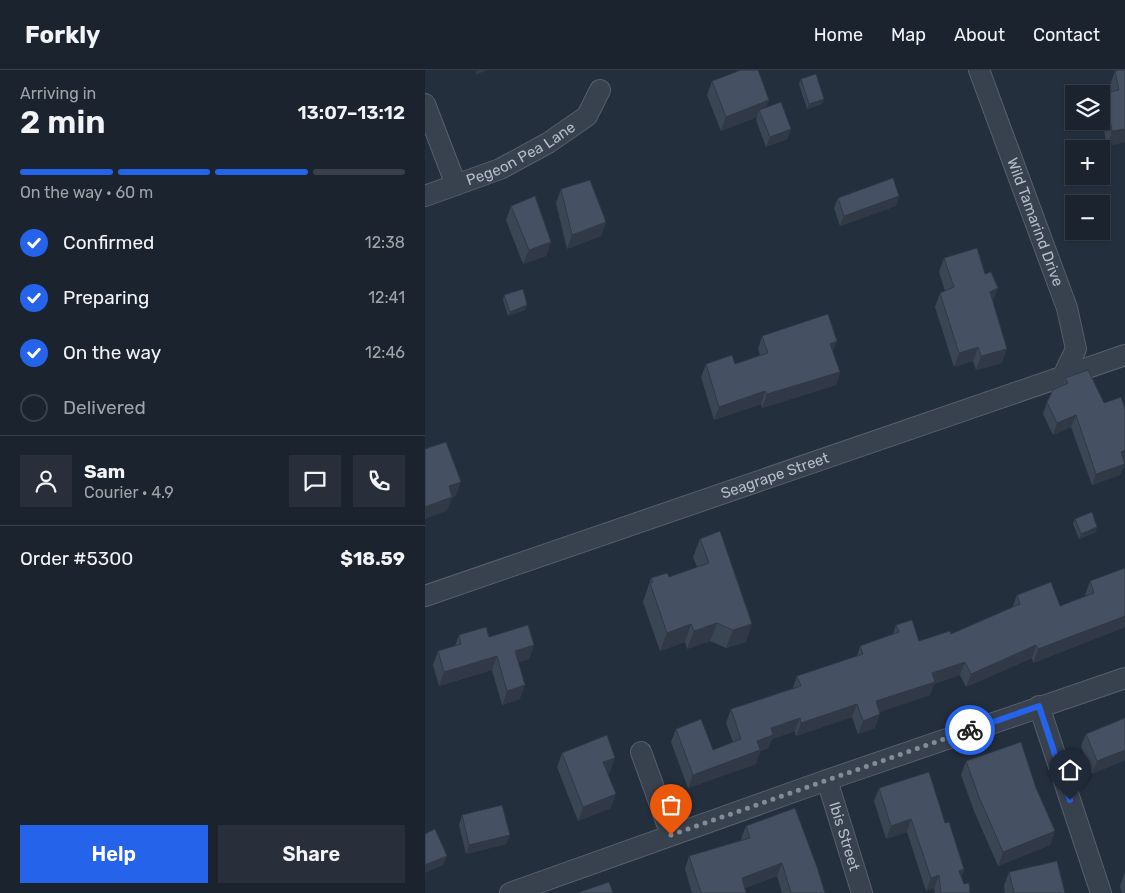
<!DOCTYPE html>
<html lang="en">
<head>
<meta charset="utf-8">
<style>
	body { margin:0; font-family:Rubik,sans-serif; background:#282f3a; color:#f1f3f6; height:100vh; display:flex; flex-direction:column; font-size:19px; white-space:nowrap }
	* { box-sizing:border-box; margin:0 }
	p { font-size:16px; color:#a0a4aa }
	.icon { flex:none; width:28px; height:28px; fill:none; stroke:currentColor; stroke-width:2; stroke-linecap:round; stroke-linejoin:round }
	.map { position:relative; flex:1; overflow:hidden }
	.side { display:flex; flex-direction:column; background:#1b232e; width:425px }
	.side>* { flex:none }
	.buttons { position:absolute; left:640px; top:15px; display:grid; gap:10px }
	.buttons a { display:grid; place-items:center; width:45px; height:45px; border-radius:0px; background:#1b232e; box-shadow:0 1px 4px #0004,0 0 0 1px #39404a; font-size:25px }
	.pin { position:absolute; display:grid; place-items:center; width:42px; height:42px; color:#fff; margin:-51px -21px; border-radius:50% 50% 50% 0; rotate:-45deg; box-shadow:0 0 5px #0007 }
	.pin .icon { rotate:45deg }
	.courier { position:absolute; display:grid; place-items:center; width:50px; height:50px; margin:-25px; border:4px solid #2563eb; border-radius:50%; background:#fff; color:#222; box-shadow:0 1px 6px #0007 }
	.headline em { font-style:normal; font-weight:600 }
	.headline div { display:flex; flex-direction:column-reverse }
	.headline { display:flex; align-items:center; justify-content:space-between; height:85px; padding:0 20px }
	h1 { font-size:32px; font-weight:600; line-height:38px }
	.bar { display:grid; grid-template-columns:repeat(4,1fr); gap:8px 5px; align-content:center; height:60px; padding:0 20px }
	.bar i { height:6px; border-radius:4px; background:#39404a }
	.bar .on { background:#2563eb }
	.bar p { grid-column:span 4 }
	.line { display:flex; align-items:center; gap:12px; padding:0 20px; border-top:1px solid #39404a }
	.line div { flex:1 }
	.round { display:grid; place-items:center; flex:none; width:52px; height:52px; border-radius:0px; background:#282f3a }
	ol { padding:0 20px; list-style:none }
	li { display:flex; align-items:center; gap:15px; height:55px }
	li p { margin-inline-start:auto }
	li .icon { padding:5px; border-radius:50%; background:#2563eb; color:#fff; stroke-width:4 }
	li:last-child { color:#a0a4aa }
	li i { width:28px; height:28px; border:2px solid #39404a; border-radius:50% }
	.action { display:flex; gap:10px; margin-top:auto; padding:10px 20px }
	.action a { flex:1; height:58px; border-radius:0px; background:#2563eb; color:#fff; font-size:20px; font-weight:600; line-height:58px; text-align:center }
	.action a+a { background:#282f3a; color:#f1f3f6 }
	header { display:flex; align-items:center; gap:30px; box-sizing:border-box; height:70px; padding:0 25px; background:#1b232e; border-bottom:1px solid #39404a }
	header strong { font-size:24px }
	nav { display:flex; gap:28px; margin-inline-start:auto; font-size:18px }
	main { display:flex; flex:1; min-height:0 }
	.map>svg:first-child { display:block }
	.lines { fill:none; stroke-linecap:round; stroke-linejoin:round }
	.minor-casing { stroke:#565f6c; stroke-width:22 }
	.minor { stroke:#38414e; stroke-width:20 }
	.wall { fill:#3b4654 }
	.shaded-wall { fill:#303945 }
	.building { fill:#455162; stroke:#303945 }
	.done { stroke:#828b98; stroke-width:5; stroke-dasharray:0 9 }
	.route { stroke:#2563eb; stroke-width:6 }
	.labels { text-anchor:middle; stroke-width:5; stroke-linejoin:round; paint-order:stroke }
	.street-label { font-size:15px; fill:#b4bcc9; stroke:#1d2633 }
</style>
</head>
<body>
<header>
<strong>Forkly</strong>
<nav><a>Home</a><a>Map</a><a>About</a><a>Contact</a></nav>
</header>
<main>
<section class="side">
<div class="headline"><div><h1>2 min</h1><p>Arriving in</p></div><em>13:07–13:12</em></div>
<div class="bar"><i class="on"></i><i class="on"></i><i class="on"></i><i></i><p>On the way · 60 m</p></div>
<ol>
<li><svg class="icon" aria-label="check" viewBox="0 0 24 24"><path d="M5 12l5 5 9-10"/></svg>Confirmed<p>12:38</p></li>
<li><svg class="icon" aria-label="check" viewBox="0 0 24 24"><path d="M5 12l5 5 9-10"/></svg>Preparing<p>12:41</p></li>
<li><svg class="icon" aria-label="check" viewBox="0 0 24 24"><path d="M5 12l5 5 9-10"/></svg>On the way<p>12:46</p></li>
<li><i></i>Delivered</li>
</ol>
<div class="line" style="height:90px"><a class="round"><svg class="icon" aria-label="person" viewBox="0 0 24 24"><circle cx="12" cy="8" r="4"/><path d="M4 21q1-7 8-7t8 7"/></svg></a><div><b>Sam</b><p>Courier · 4.9</p></div><a class="round"><svg class="icon" aria-label="chat" viewBox="0 0 24 24"><path d="M4 5h16v11H9l-5 4z"/></svg></a><a class="round"><svg class="icon" aria-label="phone" viewBox="0 0 24 24"><path d="M5 4h4l2 5-3 2q2 4 5 5l2-3 5 2v4C11 20 4 13 5 4z"/></svg></a></div>
<div class="line" style="height:65px"><div>Order #5300</div><b>$18.59</b></div>
<div class="action"><a>Help</a><a>Share</a></div>
</section>
<div class="map">
<svg width="700" height="823" viewBox="0 0 700 823">
	<rect width="100%" height="100%" fill="#242f3e"/>
	<g class="lines">
		<g class="minor-casing">
			<g id="minor">
				<path id="s1" d="M554,0L642,238L651,279L638,306"/>
				<path d="M0,34L31,115"/>
				<path id="s2" d="M0,126L75,99L123,73L162,46L175,20"/>
				<path id="s3" d="M0,526L700,285"/>
				<path d="M614,636L676,823"/>
				<path d="M216,682L246,765"/>
				<path id="s4" d="M402,710L437,823"/>
				<path d="M85,823L402,710L700,608"/>
			</g>
		</g>
		<use href="#minor" class="minor"/>
	</g>
	<g class="wall">
		<path d="M700,0V72L682,76L676,45V32L680,23L686,21L685,15L690,1Z"/>
		<path d="M376,9L397,34L382,39L374,14Z"/>
		<path d="M287,11L342,37L366,59L362,69L341,77L331,50L332,47L296,61L282,25Z"/>
		<path d="M136,119L181,152L176,166L142,179L131,133Z"/>
		<path d="M413,128L471,136L415,156L409,138Z"/>
		<path d="M86,136L126,172L121,186L98,194L81,150Z"/>
		<path d="M519,188L568,232L577,293L551,300L548,291L529,297L510,237L515,223L520,221L514,202Z"/>
		<path d="M79,225L102,235L100,240L83,246L78,230Z"/>
		<path d="M337,266L408,282L415,302L411,315L337,338L336,334L289,350L276,307L281,294H310L335,285L333,279Z"/>
		<path d="M640,308L679,333L700,339V390L699,391L695,405L667,415L646,357L628,365L618,344L622,332L638,315Z"/>
		<path d="M650,449L671,462L654,469L648,454Z"/>
		<path d="M275,469L321,572L301,578L285,571L262,579L260,572L235,581L218,532L226,508L244,507L272,497L268,487Z"/>
		<path d="M700,498V557L608,593L607,588L541,617L535,605L509,614L505,625L454,642L450,658L433,664L427,647L371,666L370,661L347,669L343,678L335,681L331,694L263,718L246,672L251,659L288,680L308,672L301,653L306,639L368,618L372,606L432,586L435,576L468,564L471,555L494,571L526,564L587,538L592,525L635,536L661,526L660,525L665,511Z"/>
		<path d="M34,565L109,575L104,589L93,592L95,629L77,635L67,600L14,616L8,595L13,581L30,576Z"/>
		<path d="M700,648V690L667,704L656,676L661,664Z"/>
		<path d="M137,683L185,702L183,703L186,738L153,751L132,697Z"/>
		<path d="M541,691L611,718L630,761L625,775L573,796L549,741L536,705Z"/>
		<path d="M454,718L520,753L539,799L536,807L539,814L545,823H510L509,818L501,821L482,762L461,769L449,731Z"/>
		<path d="M37,745L85,765L81,774L41,784L34,755Z"/>
		<path d="M321,756L400,823H357L352,806L320,818L321,823H267L260,799L264,786L317,770L316,769Z"/>
		<path d="M584,802L640,823H580L579,816Z"/>
		<path d="M700,802V823H697L695,816Z"/>
	</g>
	<g class="shaded-wall">
		<path d="M52,0H63L50,5Z"/>
		<path d="M399,29L397,34L382,39L384,34Z"/>
		<path d="M344,30L339,44L334,40L332,47L296,61L301,47Z"/>
		<path d="M366,59L362,69L341,77L345,67Z"/>
		<path d="M700,59V72L682,76L687,61Z"/>
		<path d="M474,126L471,136L415,156L419,146Z"/>
		<path d="M181,152L176,166L142,179L147,165Z"/>
		<path d="M126,172L121,186L98,194L104,180Z"/>
		<path d="M573,218L568,232L565,222Z"/>
		<path d="M102,235L100,240L83,246L85,242Z"/>
		<path d="M412,271L407,284L405,274Z"/>
		<path d="M553,277L548,291L529,297L534,283Z"/>
		<path d="M582,279L577,293L551,300L556,286Z"/>
		<path d="M415,302L411,315L337,338L342,324Z"/>
		<path d="M340,321L336,334L289,350L294,337Z"/>
		<path d="M651,345L646,357L628,365L632,353Z"/>
		<path d="M700,380V390L691,393L696,382Z"/>
		<path d="M700,394L695,405L667,415L671,404Z"/>
		<path d="M36,412L31,426L27,428L22,441L0,449V437L24,416Z"/>
		<path d="M672,457L671,462L654,469L656,464Z"/>
		<path d="M700,546V557L608,593L613,579Z"/>
		<path d="M292,553L285,571L262,579L269,561Z"/>
		<path d="M266,554L260,572L235,581L242,563Z"/>
		<path d="M327,554L321,572L301,578L308,560Z"/>
		<path d="M109,575L104,589L85,595L90,581Z"/>
		<path d="M611,575L607,588L541,617L546,604Z"/>
		<path d="M72,586L67,600L14,616L19,602Z"/>
		<path d="M540,592L535,605L509,614L505,625L446,645L451,631L507,603Z"/>
		<path d="M100,615L95,629L77,635L82,621Z"/>
		<path d="M432,634L427,647L371,666L376,653Z"/>
		<path d="M455,644L450,658L433,664L438,651Z"/>
		<path d="M375,648L370,661L347,669L343,678L335,681L331,694L263,718L268,705L332,671L346,658Z"/>
		<path d="M700,680V690L667,704L672,691Z"/>
		<path d="M190,688L185,702L173,706L178,692Z"/>
		<path d="M191,724L186,738L153,751L158,737Z"/>
		<path d="M486,749L482,762L461,769L466,756Z"/>
		<path d="M630,761L625,775L573,796L578,782Z"/>
		<path d="M85,765L81,774L41,784L44,775Z"/>
		<path d="M22,786L18,795L0,803V795Z"/>
		<path d="M357,793L352,806L312,821L317,808Z"/>
		<path d="M539,799L535,812L534,801Z"/>
		<path d="M514,805L509,818L501,821L506,808Z"/>
	</g>
	<g class="building">
		<path d="M316,0H333L344,30L301,47L287,11Z"/>
		<path d="M694,0H700V59L687,61L680,23L694,20L690,1Z"/>
		<path d="M391,4L399,29L384,34L376,9Z"/>
		<path d="M356,32L366,59L345,67L334,40Z"/>
		<path d="M468,108L474,126L419,146L413,128Z"/>
		<path d="M165,110L181,152L147,165L136,119Z"/>
		<path d="M110,126L126,172L104,180L86,136Z"/>
		<path d="M552,178L560,204L566,202L573,218L565,222L582,279L556,286L553,277L534,283L515,223L529,217L519,188Z"/>
		<path d="M98,219L102,235L85,242L79,225Z"/>
		<path d="M403,244L412,271L405,274L415,302L342,324L340,321L294,337L281,294L307,285L310,294L343,283L337,266Z"/>
		<path d="M663,300L679,333L696,327L700,339V380L696,382L700,394L671,404L651,345L632,353L622,332L628,320L643,313L640,308Z"/>
		<path d="M21,372L36,412L24,416L27,427L0,437V379Z"/>
		<path d="M667,442L672,457L656,464L650,449Z"/>
		<path d="M295,461L327,554L308,560L292,553L269,561L266,554L242,563L225,513L228,512L226,508L242,503L244,507L284,493L275,469Z"/>
		<path d="M700,498V546L613,579L611,575L546,604L540,592L507,603L510,612L451,631L455,644L438,651L432,634L376,653L375,648L346,658L348,665L332,671L335,680L268,705L251,659L276,649L288,680L316,669L306,639L376,616L372,606L438,584L435,576L474,562L471,555L487,550L494,571L525,561L526,564L595,534L592,525L626,512L635,536L669,523L665,511Z"/>
		<path d="M103,555L109,575L90,581L100,615L82,621L72,586L19,602L13,581L36,574L34,565L61,557L64,567Z"/>
		<path d="M700,648V680L672,691L661,664Z"/>
		<path d="M182,665L190,688L178,692L191,724L158,737L137,683Z"/>
		<path d="M596,672L611,718L630,761L578,782L554,727L541,691Z"/>
		<path d="M504,702L520,753L524,752L539,799L534,801L539,814L544,813L545,823H516L514,805L506,808L486,749L466,756L454,718Z"/>
		<path d="M77,735L85,765L44,775L37,745Z"/>
		<path d="M370,738L392,797L400,823H366L357,793L317,808L321,823H276L264,786L325,768L321,756Z"/>
		<path d="M10,759L22,786L0,795V764Z"/>
		<path d="M632,791L640,823H589L584,802Z"/>
		<path d="M184,812L188,823H152Z"/>
	</g>
	<g class="lines">
		<path class="done" d="M246,765L545,660"/>
		<path class="route" d="M545,660L614,636L645,730"/>
	</g>
	<g class="labels">
		<g class="street-label">
			<text dy="5" stroke="none"><textPath href="#s2" startOffset="105">Pegeon Pea Lane</textPath></text>
			<text dy="5" stroke="none"><textPath href="#s1" startOffset="162">Wild Tamarind Drive</textPath></text>
			<text dy="5" stroke="none"><textPath href="#s3" startOffset="370">Seagrape Street</textPath></text>
			<text dy="5" stroke="none"><textPath href="#s4" startOffset="59">Ibis Street</textPath></text>
		</g>
	</g>
</svg>
<div class="buttons">
<a><svg class="icon" aria-label="layers" viewBox="0 0 24 24"><path d="M12 4l9 5-9 5-9-5zM3 14l9 5 9-5"/></svg></a>
<a>+</a>
<a>−</a>
</div>
<div class="pin" style="left:246px;top:765px;background:#ea580c"><svg class="icon" aria-label="bag" viewBox="0 0 24 24"><path d="M5 8h14l-1 12H6zM9 8a3 3 0 0 1 6 0"/></svg></div>
<div class="pin" style="left:645px;top:730px;background:#1f2937"><svg class="icon" aria-label="home" viewBox="0 0 24 24"><path d="M3 11l9-7 9 7M6 9v11h12V9"/></svg></div>
<div class="courier" style="left:545px;top:660px"><svg class="icon" aria-label="bike" viewBox="0 0 24 24"><circle cx="6" cy="16" r="4"/><circle cx="18" cy="16" r="4"/><path d="M6 16l4-8h5l3 8M10 8l3 8H6M13 5h3"/></svg></div>
</div>
</main>
</body>
</html>
